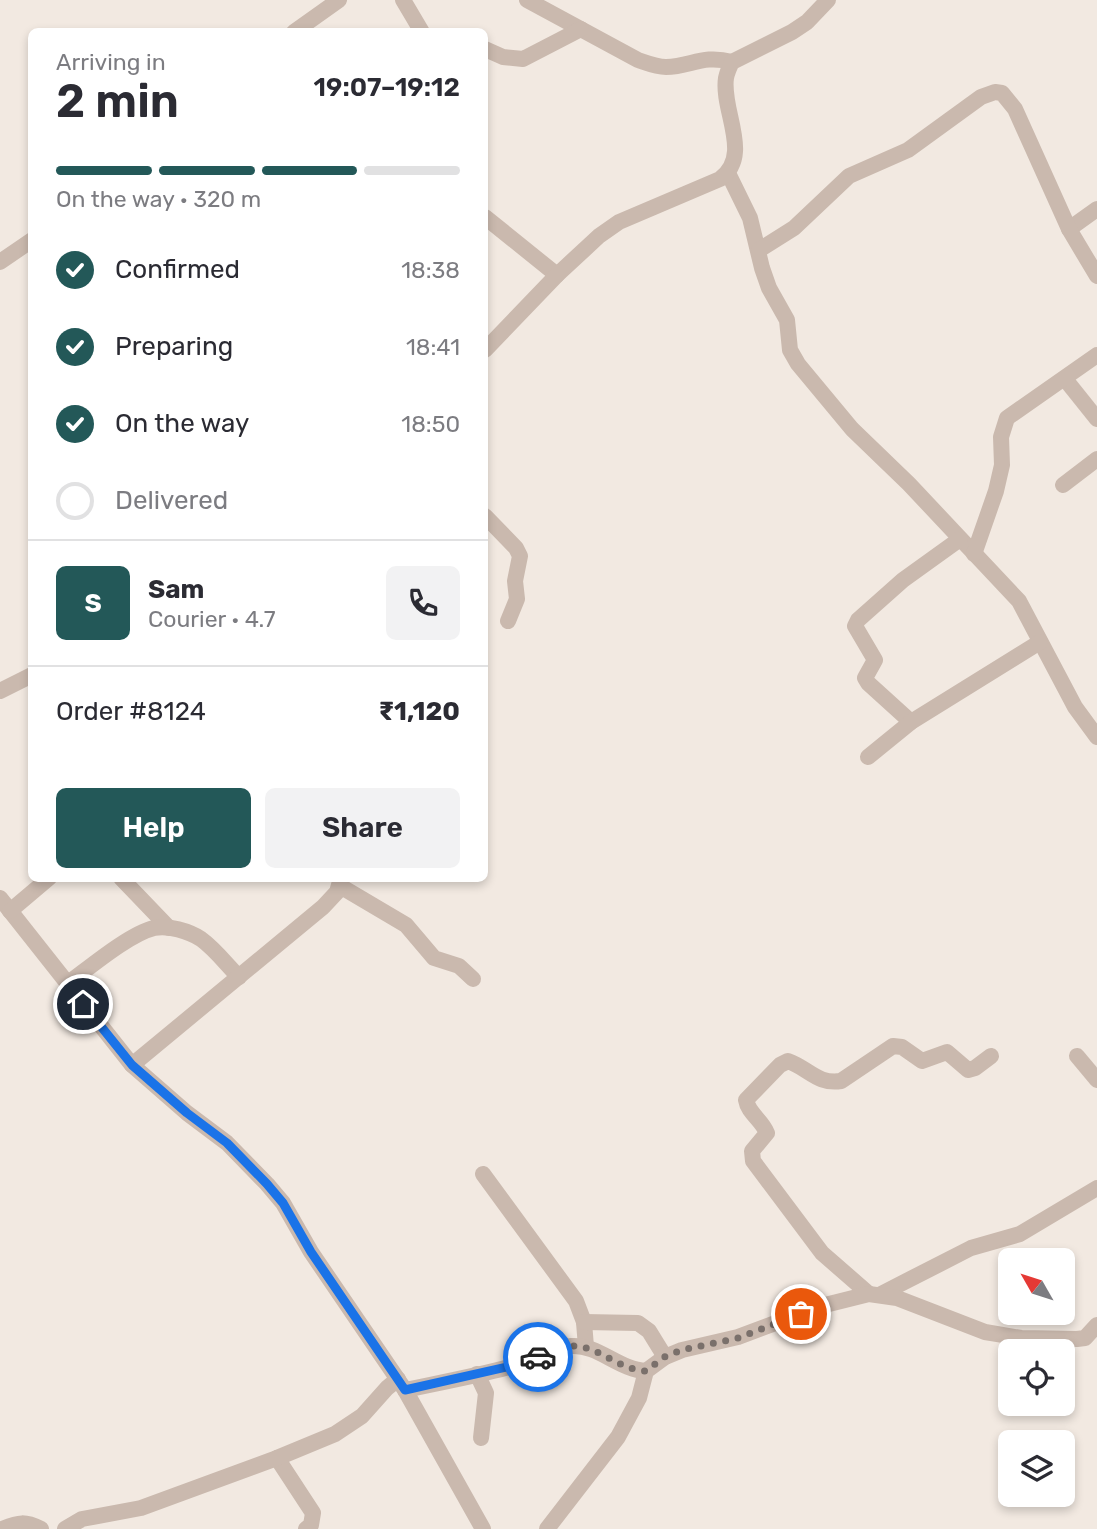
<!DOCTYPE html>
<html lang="en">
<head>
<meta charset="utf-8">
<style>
	body { margin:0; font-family:Rubik,sans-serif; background:#f2f2f3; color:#2b2b33; height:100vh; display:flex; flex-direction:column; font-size:26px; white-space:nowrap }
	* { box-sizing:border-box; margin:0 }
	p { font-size:23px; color:#7c7c81 }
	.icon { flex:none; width:38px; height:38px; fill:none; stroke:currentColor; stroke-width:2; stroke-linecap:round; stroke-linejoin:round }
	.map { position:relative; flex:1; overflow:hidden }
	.drawer { position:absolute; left:28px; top:28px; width:460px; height:854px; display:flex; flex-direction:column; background:#fff; border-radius:10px; box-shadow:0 4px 10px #0003 }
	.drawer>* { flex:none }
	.needle { width:46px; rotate:309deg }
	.buttons { position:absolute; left:998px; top:1248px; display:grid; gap:14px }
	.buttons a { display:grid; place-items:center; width:77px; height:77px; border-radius:10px; background:#fff; box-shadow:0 4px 10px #0003; font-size:35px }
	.pin { position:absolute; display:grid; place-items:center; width:60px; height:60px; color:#fff; margin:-30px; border:4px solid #fff; border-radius:50%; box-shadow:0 2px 7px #0007 }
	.courier { position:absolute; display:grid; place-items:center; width:70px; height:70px; margin:-35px; border:5px solid #1a73e8; border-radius:50%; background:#fff; color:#222; box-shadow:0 2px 9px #0007 }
	.head em { font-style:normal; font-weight:600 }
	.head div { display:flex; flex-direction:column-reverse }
	.head { display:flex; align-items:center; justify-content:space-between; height:119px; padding:0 28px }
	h1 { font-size:46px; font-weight:600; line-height:52px }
	.bar { display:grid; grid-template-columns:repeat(4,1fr); gap:10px 7px; align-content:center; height:84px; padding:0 28px }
	.bar i { height:9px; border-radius:5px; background:#e1e1e2 }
	.bar .on { background:#235858 }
	.bar p { grid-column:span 4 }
	.line { display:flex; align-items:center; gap:18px; padding:0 28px; border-top:2px solid #e1e1e2 }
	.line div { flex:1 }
	.round { display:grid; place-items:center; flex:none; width:74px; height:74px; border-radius:10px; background:#f2f2f3 }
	ol { padding:0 28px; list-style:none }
	li { display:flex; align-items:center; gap:21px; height:77px }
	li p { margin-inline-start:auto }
	li .icon { padding:7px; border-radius:50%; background:#235858; color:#fff; stroke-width:4 }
	li:last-child { color:#7c7c81 }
	li i { width:38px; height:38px; border:4px solid #e1e1e2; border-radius:50% }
	.action { display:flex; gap:14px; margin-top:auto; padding:14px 28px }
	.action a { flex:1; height:80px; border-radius:10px; background:#235858; color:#fff; font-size:28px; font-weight:600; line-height:80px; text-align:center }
	.action a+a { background:#f2f2f3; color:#2b2b33 }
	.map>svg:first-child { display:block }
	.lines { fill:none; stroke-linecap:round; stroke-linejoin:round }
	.minor { stroke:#cab9ae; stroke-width:16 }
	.done { stroke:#7a706b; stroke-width:7; stroke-dasharray:0 12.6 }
	.route { stroke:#1a73e8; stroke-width:9 }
</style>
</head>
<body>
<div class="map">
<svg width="1097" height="1529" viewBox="0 0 1097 1529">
	<rect width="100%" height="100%" fill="#f2e9e1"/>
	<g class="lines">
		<g class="minor">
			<path d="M403,0L422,32"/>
			<path d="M527,0L638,60C647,63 656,67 666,67C691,67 702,54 732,62"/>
			<path d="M294,32L339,0"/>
			<path d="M485,49L503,57L523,59L581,29"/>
			<path d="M728,173L750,218L762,268L769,288L787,320L790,350L798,364L852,429L909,484L1019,601L1075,707L1097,737"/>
			<path d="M485,217L557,275"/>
			<path d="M1069,229L1097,209"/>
			<path d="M759,250L794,228L849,176L908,150L981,97L995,92L1002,93L1015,109L1069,229L1097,276"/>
			<path d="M0,262L32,240"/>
			<path d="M485,350L557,275L599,236L619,222L720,179C753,155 721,111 726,78C727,73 730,66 732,62L792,32L807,22L828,0"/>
			<path d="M1065,379L1097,419"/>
			<path d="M1063,485L1097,459"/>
			<path d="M485,516L516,548L520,556L515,581L517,599L508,621"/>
			<path d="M974,554L996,491L1002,465L1001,437L1007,418L1097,355"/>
			<path d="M0,691L32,675"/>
			<path d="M911,722L868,683L865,678L875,660L855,626L858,620L903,580L960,539"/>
			<path d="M868,757L911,722L1040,642"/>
			<path d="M121,878L169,928"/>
			<path d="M340,886L406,925L434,958L459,966L473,979"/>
			<path d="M0,898L132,1065L187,1113L227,1143L267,1184L283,1203L311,1252L405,1390L483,1529"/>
			<path d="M10,911L49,878"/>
			<path d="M67,984C89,968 129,934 154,928C168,925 189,931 201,939C215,949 227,965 239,977"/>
			<path d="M1077,1056L1097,1080"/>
			<path d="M132,1065L323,907L337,892L341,878"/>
			<path d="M483,1174L576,1301L584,1322L586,1347"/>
			<path d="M869,1294L822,1253L753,1161L752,1151L767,1133C762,1120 748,1113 746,1100L780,1065L788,1061C808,1068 818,1085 841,1081L893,1046L902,1047L922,1061L947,1052L968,1070L975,1068L991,1056"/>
			<path d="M881,1294L971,1248L1020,1234L1097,1188"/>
			<path d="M584,1322L638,1323L649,1331L665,1357"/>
			<path d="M477,1374L486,1393L481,1438"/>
			<path d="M405,1390C443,1382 483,1375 520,1364C537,1358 553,1348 571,1346C598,1344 619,1370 646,1371"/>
			<path d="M277,1458L313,1513L311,1525L306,1529"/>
			<path d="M2,1529C19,1522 25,1521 41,1529"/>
			<path d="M65,1529L82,1519L141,1508L277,1458L335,1434L362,1416L387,1388L398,1379"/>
			<path d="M547,1529L618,1437L639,1398L646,1371L665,1357L682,1350L738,1337L821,1306L869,1294L897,1298L985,1332L1021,1338L1077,1339L1085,1338L1097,1325"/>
		</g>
	</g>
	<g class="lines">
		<path class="done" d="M538,1357C548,1352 560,1347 571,1346C596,1344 618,1370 646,1371L664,1357L682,1350L738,1338L801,1314"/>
		<path class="route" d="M83,1004L132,1065L187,1113L227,1143L267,1184L283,1203L311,1252L405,1390L520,1364L538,1357"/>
	</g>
</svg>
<div class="buttons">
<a><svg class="needle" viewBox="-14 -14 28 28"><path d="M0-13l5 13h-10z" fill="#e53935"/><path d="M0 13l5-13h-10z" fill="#7c7c81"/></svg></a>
<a><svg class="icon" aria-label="locate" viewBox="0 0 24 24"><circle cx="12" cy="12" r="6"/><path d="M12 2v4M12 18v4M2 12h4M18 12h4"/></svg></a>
<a><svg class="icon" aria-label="layers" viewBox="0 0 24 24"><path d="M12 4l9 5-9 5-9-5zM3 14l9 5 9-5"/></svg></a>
</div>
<div class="pin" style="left:801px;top:1314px;background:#ea580c"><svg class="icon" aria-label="bag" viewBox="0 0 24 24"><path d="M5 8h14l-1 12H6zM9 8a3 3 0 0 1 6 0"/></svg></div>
<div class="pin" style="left:83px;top:1004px;background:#1f2937"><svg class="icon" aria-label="home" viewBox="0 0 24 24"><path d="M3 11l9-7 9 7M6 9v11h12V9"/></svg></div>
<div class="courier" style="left:538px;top:1357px"><svg class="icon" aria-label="car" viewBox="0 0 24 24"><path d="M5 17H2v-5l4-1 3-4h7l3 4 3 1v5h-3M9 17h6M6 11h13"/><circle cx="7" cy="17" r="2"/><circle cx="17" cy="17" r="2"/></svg></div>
<section class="drawer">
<div class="head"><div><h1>2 min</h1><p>Arriving in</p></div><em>19:07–19:12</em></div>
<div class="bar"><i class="on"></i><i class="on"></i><i class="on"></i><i></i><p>On the way · 320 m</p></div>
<ol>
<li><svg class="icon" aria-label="check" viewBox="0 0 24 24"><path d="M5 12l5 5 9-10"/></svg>Confirmed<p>18:38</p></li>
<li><svg class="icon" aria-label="check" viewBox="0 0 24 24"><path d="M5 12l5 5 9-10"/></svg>Preparing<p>18:41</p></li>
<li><svg class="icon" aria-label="check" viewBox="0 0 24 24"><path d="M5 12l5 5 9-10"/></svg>On the way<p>18:50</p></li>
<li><i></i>Delivered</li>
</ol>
<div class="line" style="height:126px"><b class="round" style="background:#235858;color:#fff">S</b><div><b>Sam</b><p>Courier · 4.7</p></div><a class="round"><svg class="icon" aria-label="phone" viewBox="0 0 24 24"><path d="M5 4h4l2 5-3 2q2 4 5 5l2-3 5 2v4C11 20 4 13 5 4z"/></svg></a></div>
<div class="line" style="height:91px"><div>Order #8124</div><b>₹1,120</b></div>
<div class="action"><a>Help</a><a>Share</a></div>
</section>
</div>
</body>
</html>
